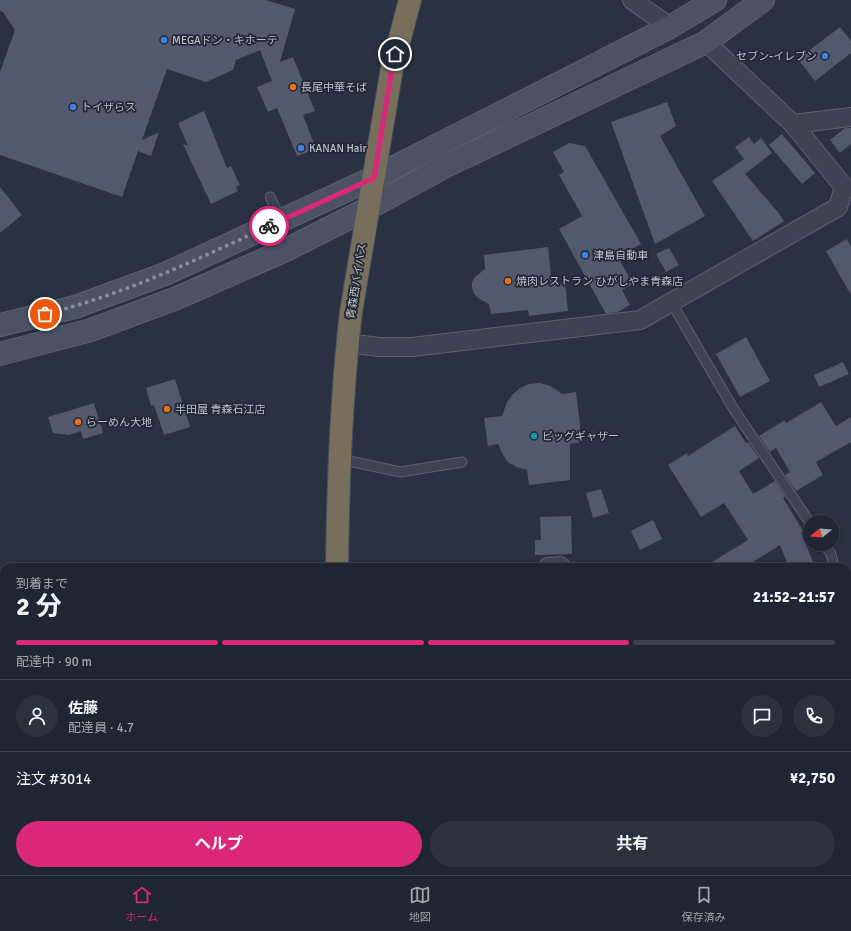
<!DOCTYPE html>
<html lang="ja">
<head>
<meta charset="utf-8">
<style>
	body { margin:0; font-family:Signika,"Noto Sans JP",sans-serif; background:#2c313e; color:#f1f3f6; height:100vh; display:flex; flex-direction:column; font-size:15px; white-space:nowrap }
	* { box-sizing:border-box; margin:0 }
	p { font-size:13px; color:#a1a5ac }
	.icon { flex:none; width:22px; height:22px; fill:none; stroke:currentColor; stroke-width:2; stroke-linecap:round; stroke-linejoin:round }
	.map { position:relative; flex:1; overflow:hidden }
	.details { position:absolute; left:0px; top:563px; width:851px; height:312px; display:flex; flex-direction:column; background:#1f2532; border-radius:12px 12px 0 0; box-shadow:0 2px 6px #0003,0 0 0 1px #3c424d }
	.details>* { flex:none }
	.needle { width:26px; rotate:253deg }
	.controls { position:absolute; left:803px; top:515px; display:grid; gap:8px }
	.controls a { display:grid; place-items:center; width:36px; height:36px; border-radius:50%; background:#1f2532; box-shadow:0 2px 6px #0003,0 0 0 1px #3c424d; font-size:20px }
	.pin { position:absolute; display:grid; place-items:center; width:34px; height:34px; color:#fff; margin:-17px; border:2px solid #fff; border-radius:50%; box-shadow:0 1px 4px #0007 }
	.courier { position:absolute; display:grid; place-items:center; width:40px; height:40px; margin:-20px; border:3px solid #db2777; border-radius:50%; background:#fff; color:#222; box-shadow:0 1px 5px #0007 }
	.summary em { font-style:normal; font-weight:700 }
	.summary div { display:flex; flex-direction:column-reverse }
	.summary { display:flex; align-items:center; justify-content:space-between; height:68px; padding:0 16px }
	h1 { font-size:26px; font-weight:700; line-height:30px }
	.bar { display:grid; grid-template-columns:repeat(4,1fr); gap:6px 4px; align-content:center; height:48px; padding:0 16px }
	.bar i { height:5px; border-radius:3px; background:#3c424d }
	.bar .active { background:#db2777 }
	.bar p { grid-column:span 4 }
	.line { display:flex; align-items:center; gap:10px; padding:0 16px; border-top:1px solid #3c424d }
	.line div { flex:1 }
	.round { display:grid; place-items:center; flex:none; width:42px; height:42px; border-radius:21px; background:#2c313e }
	.cta { display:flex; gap:8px; margin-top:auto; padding:8px 16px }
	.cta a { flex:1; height:46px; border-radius:24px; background:#db2777; color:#fff; font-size:16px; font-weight:700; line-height:46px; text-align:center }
	.cta a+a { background:#2c313e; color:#f1f3f6 }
	.dock { display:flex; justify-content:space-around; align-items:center; height:56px; border-top:1px solid #3c424d; background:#1f2532; font-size:11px; color:#a1a5ac }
	.dock a { display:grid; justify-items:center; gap:2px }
	.dock .active { color:#db2777 }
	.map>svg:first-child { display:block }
	.building { fill:#53596c }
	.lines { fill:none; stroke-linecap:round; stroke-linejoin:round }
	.lane-casing { stroke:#5c616f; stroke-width:11 }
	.street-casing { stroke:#5c616f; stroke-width:20 }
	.secondary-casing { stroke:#5c616f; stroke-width:24 }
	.highway-casing { stroke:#484e5c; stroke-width:24 }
	.path { stroke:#4c5c61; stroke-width:2.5; stroke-dasharray:3 3; stroke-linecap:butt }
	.lane { stroke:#3d4352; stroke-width:9 }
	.street { stroke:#3d4352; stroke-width:18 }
	.secondary { stroke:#4c5264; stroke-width:22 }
	.highway { stroke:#776f5b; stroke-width:22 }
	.done { stroke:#888d9b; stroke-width:4; stroke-dasharray:0 7.2 }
	.route { stroke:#db2777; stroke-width:5 }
	.shop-dot { fill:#3f7fe0; stroke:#222837; stroke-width:1.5 }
	.food-dot { fill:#e8710a; stroke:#222837; stroke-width:1.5 }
	.culture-dot { fill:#0f9aa8; stroke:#222837; stroke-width:1.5 }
	.labels { text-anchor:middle; stroke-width:3.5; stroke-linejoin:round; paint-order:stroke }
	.poi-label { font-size:11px; fill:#bbbfcb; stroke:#222837; text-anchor:start }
	.street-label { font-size:11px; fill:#bbbfcb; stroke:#222837 }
</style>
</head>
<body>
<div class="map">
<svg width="851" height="875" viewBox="0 0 851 875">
	<rect width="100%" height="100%" fill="#293142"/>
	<g class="building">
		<path d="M0,0H266L295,9L280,62L293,57L315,111L303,115L316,149L297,156L277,108L268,112L257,87L272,81L260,50L236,60L233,70L206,82L167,69L142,140L159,132L151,156L138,151L122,197L0,155V72L15,30L3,12L0,11Z"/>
		<path d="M840,27L851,41V53L815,81L798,59Z"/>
		<path d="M667,102L676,126L660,136L705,216L655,244L611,122Z"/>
		<path d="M204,111L227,168L231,166L240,185L236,187L238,191L211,204L183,144L188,146L178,123Z"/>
		<path d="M845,128H851V144L840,153L830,140Z"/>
		<path d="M782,134L815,173L802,184L769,145Z"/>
		<path d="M749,137L754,144L761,138L772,153L745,174L777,211L784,221L753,241L712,181L744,159L735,147Z"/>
		<path d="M569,143L585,146L641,244L618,257L633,284L622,290L630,305L618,312L606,314L559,229L582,216L559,175L564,172L553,152Z"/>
		<path d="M0,187L22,215L0,233Z"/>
		<path d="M847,239L851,247V295L826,251Z"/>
		<path d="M548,247L552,285L565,283L568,311L529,316L528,310L491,314L489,304L478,298L474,294L472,288V282L475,277L485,269L484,255Z"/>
		<path d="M669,248L679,265L666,272L656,254Z"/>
		<path d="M746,337L770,381L740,397L716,354Z"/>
		<path d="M843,362L849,374L819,387L814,375Z"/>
		<path d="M175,379L190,427L164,435L154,405L151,406L146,388Z"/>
		<path d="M539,383L548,385L557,390L562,394L576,392L582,442L570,444V480L529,485L527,470L516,467L508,462L503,455L498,444L488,446L484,418L502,416L507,402L513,394L520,388L529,384Z"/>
		<path d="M821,402L836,426L851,417V442L816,462L823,475L796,491L785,475L790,472L776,448L770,452L759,436L785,420L786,423Z"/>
		<path d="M94,403L103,433L83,439L81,431L69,435L53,433L48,417Z"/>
		<path d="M735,426L746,443L748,442L759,458L739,471L753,494L775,481L785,497L783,498L803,531L801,532L815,567H789L780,545L745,567H704L748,540L724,503L701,517L668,465L687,453L688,456Z"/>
		<path d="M601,489L609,513L593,518L586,493Z"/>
		<path d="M571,516L572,554L535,555V540H541L540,517Z"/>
		<path d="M653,520L662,539L640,550L631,531Z"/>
	</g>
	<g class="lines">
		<g class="lane-casing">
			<g id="lane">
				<path d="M270,197L281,220"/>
				<path d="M671,302L733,408L810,523"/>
				<path d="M340,459L400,472L462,462"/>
				<path d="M824,544L831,554L834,567"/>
				<path d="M847,607L851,617"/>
				<path d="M619,871L621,875"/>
			</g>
		</g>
		<g class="street-casing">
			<g id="street">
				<path d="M632,0L670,27"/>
				<path d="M706,42L793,124L851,117"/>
				<path d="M347,343L379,347H412L640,320L838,207L844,187L793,124"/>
				<path d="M548,567L560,566L561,567"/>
				<path d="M847,668L851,666"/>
				<path d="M707,871L709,875"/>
				<path d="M836,875L840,871"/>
			</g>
		</g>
		<g class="secondary-casing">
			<g id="secondary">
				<path d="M0,325L75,307L165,274L373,178L670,27L715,0"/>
				<path d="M0,354L91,330L177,298L286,250L369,208L444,167L706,42L763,0"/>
			</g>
		</g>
		<g class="highway-casing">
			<g id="highway">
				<path d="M337,567C338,482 341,397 351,312L392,68L410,0"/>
				<path d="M347,871L348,875"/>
			</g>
		</g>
		<path class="path" d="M32,875L35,871"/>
		<use href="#lane" class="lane"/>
		<use href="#street" class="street"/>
		<use href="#secondary" class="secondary"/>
		<use href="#highway" class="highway"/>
	</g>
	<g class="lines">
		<path class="done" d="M45,314C123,295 196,260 269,226"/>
		<path class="route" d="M269,226L374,178L392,68L395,54"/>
	</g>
	<g class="shop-dot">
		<circle cx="164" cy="40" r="4"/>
		<circle cx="825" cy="56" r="4"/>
		<circle cx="73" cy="107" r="4"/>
		<circle cx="301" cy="148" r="4"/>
		<circle cx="585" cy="255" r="4"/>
	</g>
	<g class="food-dot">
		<circle cx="293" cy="87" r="4"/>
		<circle cx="508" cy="281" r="4"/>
		<circle cx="167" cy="409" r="4"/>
		<circle cx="78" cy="422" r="4"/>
	</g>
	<circle class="culture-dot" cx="534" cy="436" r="4"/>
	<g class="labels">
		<g class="poi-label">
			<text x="172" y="44">MEGAドン・キホーテ</text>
			<text x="817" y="60" text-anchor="end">セブン-イレブン</text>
			<text x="301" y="91">長尾中華そば</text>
			<text x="81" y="111">トイザらス</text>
			<text x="309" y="152">KANAN Hair</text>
			<text x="593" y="259">津島自動車</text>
			<text x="516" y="285">焼肉レストラン ひがしやま青森店</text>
			<text x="175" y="413">半田屋 青森石江店</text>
			<text x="86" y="426">らーめん大地</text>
			<text x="542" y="440">ビッグギャザー</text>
		</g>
		<g class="street-label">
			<text transform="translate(356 281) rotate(-81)" y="4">青森西バイパス</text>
		</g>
	</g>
</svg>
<div class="controls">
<a><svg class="needle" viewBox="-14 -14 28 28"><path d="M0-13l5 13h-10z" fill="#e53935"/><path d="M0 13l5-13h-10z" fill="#a1a5ac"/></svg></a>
</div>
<div class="pin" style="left:45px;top:314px;background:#ea580c"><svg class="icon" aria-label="bag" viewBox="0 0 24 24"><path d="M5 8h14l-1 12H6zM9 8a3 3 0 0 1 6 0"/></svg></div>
<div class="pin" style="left:395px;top:54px;background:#1f2937"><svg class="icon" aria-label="home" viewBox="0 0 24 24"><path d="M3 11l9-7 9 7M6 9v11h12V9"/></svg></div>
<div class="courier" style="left:269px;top:226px"><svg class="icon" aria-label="bike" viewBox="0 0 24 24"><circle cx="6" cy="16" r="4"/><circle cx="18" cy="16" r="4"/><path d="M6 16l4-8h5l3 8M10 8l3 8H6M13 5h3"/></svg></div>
<section class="details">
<div class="summary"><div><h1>2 分</h1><p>到着まで</p></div><em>21:52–21:57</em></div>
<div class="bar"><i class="active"></i><i class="active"></i><i class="active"></i><i></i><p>配達中 · 90 m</p></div>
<div class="line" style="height:72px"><a class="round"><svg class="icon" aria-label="person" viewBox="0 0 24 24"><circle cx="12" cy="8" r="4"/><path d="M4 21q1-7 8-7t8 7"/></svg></a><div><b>佐藤</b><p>配達員 · 4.7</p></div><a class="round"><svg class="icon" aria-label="chat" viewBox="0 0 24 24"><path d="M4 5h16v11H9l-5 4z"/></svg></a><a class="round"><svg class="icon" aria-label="phone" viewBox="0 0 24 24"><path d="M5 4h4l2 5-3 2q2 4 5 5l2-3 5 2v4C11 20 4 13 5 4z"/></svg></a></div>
<div class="line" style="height:52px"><div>注文 #3014</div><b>¥2,750</b></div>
<div class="cta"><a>ヘルプ</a><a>共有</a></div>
</section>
</div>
<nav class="dock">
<a class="active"><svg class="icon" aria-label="home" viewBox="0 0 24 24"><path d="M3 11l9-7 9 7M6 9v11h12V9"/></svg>ホーム</a>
<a><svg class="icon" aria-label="map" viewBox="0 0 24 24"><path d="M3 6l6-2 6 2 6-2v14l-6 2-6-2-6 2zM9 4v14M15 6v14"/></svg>地図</a>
<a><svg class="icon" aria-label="saved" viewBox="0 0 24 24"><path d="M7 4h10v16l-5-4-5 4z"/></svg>保存済み</a>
</nav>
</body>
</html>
